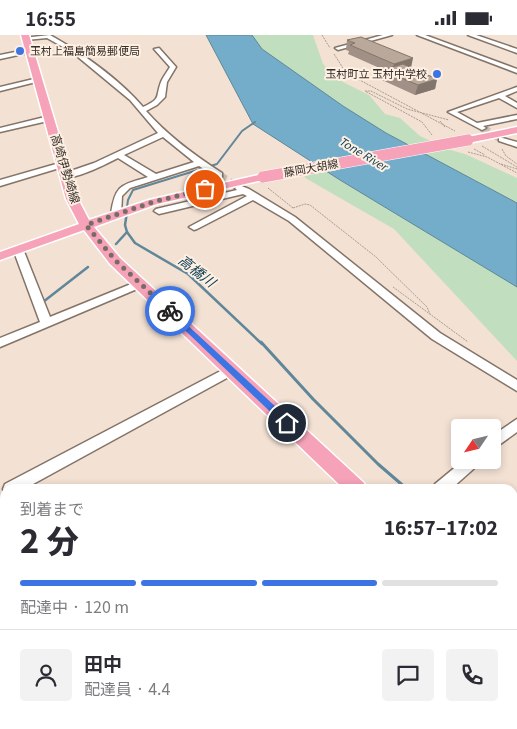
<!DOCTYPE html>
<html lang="ja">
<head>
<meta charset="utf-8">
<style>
	body { margin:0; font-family:Georgia,"Noto Sans JP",serif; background:#f2f2f3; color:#2b2b33; height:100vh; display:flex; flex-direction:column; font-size:19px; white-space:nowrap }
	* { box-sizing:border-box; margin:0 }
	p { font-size:16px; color:#7c7c81 }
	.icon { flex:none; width:28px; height:28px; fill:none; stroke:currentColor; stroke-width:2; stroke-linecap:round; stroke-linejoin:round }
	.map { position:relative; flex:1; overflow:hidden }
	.sheet { position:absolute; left:0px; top:449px; width:518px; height:246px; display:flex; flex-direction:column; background:#fff; border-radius:15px 15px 0 0; box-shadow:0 2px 8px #0003 }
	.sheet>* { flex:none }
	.needle { width:32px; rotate:235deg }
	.controls { position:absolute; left:451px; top:384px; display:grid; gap:10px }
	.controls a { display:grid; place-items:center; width:50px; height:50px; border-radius:5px; background:#fff; box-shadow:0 2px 8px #0003; font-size:25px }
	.pin { position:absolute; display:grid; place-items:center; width:42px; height:42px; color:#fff; margin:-21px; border:2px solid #fff; border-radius:50%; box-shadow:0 1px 5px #0007 }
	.courier { position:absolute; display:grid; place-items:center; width:50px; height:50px; margin:-25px; border:4px solid #3d74e4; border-radius:50%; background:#fff; color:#222; box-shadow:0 1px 6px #0007 }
	.head em { font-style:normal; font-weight:800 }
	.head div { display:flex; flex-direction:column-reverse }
	.head { display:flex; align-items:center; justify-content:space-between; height:85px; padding:0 20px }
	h1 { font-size:32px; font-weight:800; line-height:38px }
	.bar { display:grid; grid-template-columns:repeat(4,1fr); gap:8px 5px; align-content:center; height:60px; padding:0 20px }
	.bar i { height:6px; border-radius:4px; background:#e1e1e2 }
	.bar .active { background:#3d74e4 }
	.bar p { grid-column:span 4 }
	.line { display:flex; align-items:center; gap:12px; padding:0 20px; border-top:1px solid #e1e1e2 }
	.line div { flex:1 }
	.round { display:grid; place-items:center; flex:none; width:52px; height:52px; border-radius:5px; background:#f2f2f3 }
	.status { display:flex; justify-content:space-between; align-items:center; height:35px; padding:0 25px; background:#fff; direction:ltr }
	.status svg { height:14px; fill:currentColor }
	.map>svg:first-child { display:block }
	.green { fill:#c1dfbe }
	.water { fill:#73adca; stroke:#608799 }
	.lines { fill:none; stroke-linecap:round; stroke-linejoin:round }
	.stream-far3 { stroke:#608799; stroke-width:2 }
	.stream-far2 { stroke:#608799; stroke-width:2.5 }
	.stream-far1 { stroke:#608799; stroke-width:3 }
	.stream { stroke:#608799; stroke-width:4.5 }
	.minor-tunnel { stroke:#cdbdb1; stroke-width:8; stroke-dasharray:8 4; stroke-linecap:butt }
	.minor-casing { stroke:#847467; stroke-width:3 }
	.major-casing { stroke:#fff; stroke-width:3 }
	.path { stroke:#a89b90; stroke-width:1; stroke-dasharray:2 1; stroke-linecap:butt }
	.minor { fill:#fff; fill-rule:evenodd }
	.major { fill:#f6a3b9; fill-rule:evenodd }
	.major-bridge-casing { stroke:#fff; stroke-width:12; stroke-linecap:butt }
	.major-bridge { stroke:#f6a3b9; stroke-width:11 }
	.wall { fill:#a09085 }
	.shaded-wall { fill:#82766c }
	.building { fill:#baa89b; stroke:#82766c }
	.route { fill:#3d74e4 }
	.done { stroke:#776c63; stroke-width:5; stroke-dasharray:0 9 }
	.poi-dot { fill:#3d74e4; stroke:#feefe3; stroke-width:2 }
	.labels { text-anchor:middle; stroke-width:4; stroke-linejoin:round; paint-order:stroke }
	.far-poi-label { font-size:11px; fill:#342d27; stroke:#feefe3; text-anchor:start }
	.far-water-label { font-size:11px; font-style:italic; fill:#093c51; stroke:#feefe3 }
	.far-street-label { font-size:11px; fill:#342d27; stroke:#feefe3 }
	.street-label { font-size:12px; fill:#342d27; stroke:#feefe3 }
	.water-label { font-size:14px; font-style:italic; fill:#093c51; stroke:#feefe3 }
</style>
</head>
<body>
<div class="status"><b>16:55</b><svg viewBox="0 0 49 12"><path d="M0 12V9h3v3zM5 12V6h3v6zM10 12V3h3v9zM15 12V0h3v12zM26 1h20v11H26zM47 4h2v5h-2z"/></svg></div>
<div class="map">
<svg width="517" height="694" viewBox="0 0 517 694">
	<rect width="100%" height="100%" fill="#f3e1d3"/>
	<g class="green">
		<path d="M252,0H313L323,29L341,46L369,60L385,79L400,83L420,101L447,114L465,119L517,143V168L386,98L343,71L262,14Z"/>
		<path d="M321,133L517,252V326L394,194L307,144L300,137Z"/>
	</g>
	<path class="water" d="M206,0H252L262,14L343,71L386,98L517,168V252L340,145L253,89Z"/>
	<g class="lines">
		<path class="stream-far3" d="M126,179L128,165L133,155L217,129L242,96L255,87"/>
		<g class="stream-far2">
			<path d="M127,177L125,190L127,197L135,208L188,239L262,309"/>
			<path d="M116,209L127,197"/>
			<path d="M43,267L88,232"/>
		</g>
		<path class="stream-far1" d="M261,307L313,364L378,429L407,454"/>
		<g class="stream">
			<path d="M0,497L5,509"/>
			<path d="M28,694L33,690"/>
			<path d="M417,694L420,690"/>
		</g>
		<g class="minor-tunnel">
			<path d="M482,93L502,104"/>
			<path d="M219,140L239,153"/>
		</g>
		<g class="minor-casing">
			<g id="minor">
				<path d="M50,0C82,18 119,44 143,72C162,63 155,63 161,47C163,42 167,37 170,32L154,14L159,13L176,32L167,47L165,62L157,70L146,76C168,101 194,120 222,138V142H216L199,131L130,153L122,161L121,179L116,182L111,179C115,149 122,150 148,142L118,123C104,130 77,144 62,143V139L94,128L158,98L130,65L72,17L47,3L26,5L23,3ZM163,102L194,127L156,139L124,120Z"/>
				<path d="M383,0H392L338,15L335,13Z"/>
				<path d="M417,0H425L517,34V38Z"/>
				<path d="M468,0H476L517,14V18Z"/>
				<path d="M30,14L32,17L0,24V20Z"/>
				<path d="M38,43L41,45L40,46L0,56V52Z"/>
				<path d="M517,52V56L505,61L517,68V73L499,63L457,77L477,88L517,80V84L483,91L486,93L482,95L448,77Z"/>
				<path d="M49,81L53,83L52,85L0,97V93Z"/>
				<path d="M499,102L517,107V112L499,106Z"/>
				<path d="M63,127L67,129L66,131L0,151V145Z"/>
				<path d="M239,150L249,154L295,182L440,298L517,345V356L432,304L289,186L253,165L197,194L194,195L189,192L247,161L243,159L159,179L154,176L156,174L237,155L235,153Z"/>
				<path d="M18,211L23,214L50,282L136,247H144L145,249L144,251L0,312V303L40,287L13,214Z"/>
				<path d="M232,330L236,332L238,335L236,338L24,454H5V459L3,454L5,449Z"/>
				<path d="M517,384V397L492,415V401Z"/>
				<path d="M464,425H481L479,429L451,454H433L435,449Z"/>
				<path d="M517,571V593L512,594V573Z"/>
				<path d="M5,685V690H24L22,694H0Z"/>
				<path d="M235,690H255L257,694H237Z"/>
				<path d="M434,690H454L452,694H432Z"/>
			</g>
		</g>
		<g class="major-casing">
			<g id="major">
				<path d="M21,0H29L78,164L89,185L149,165L263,139L267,140L268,142L267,144L157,169L94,192L120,223L364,448L366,454H344L110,229L84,195L0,225V217L79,189L66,164Z"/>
				<path d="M517,92V98L468,108L463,105L468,102Z"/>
				<path d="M512,589L517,591V616L512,614Z"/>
			</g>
		</g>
		<g class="path">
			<path d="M322,0L330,13"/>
			<path d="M334,19L343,33L354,42L455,96"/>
			<path d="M440,86L445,92"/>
			<path d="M432,100L422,87L365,56H371L407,74L449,85"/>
			<path d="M482,111L517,132"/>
			<path d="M474,114L485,120"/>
			<path d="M502,114L506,121L517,129"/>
			<path d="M468,117L487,122L517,138"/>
			<path d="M501,129L517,134"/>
			<path d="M268,153L293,173"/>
			<path d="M293,173L305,169L310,170L376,222L427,272L430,279"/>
			<path d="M393,252L468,307"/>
		</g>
		<use href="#minor" class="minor"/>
		<use href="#major" class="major"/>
		<g class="major-bridge-casing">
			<path id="major-bridge" d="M263,142L468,105"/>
		</g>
		<use href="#major-bridge" class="major-bridge"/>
	</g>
	<path class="wall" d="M347,5L437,44L435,54L415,60L382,45L383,35H384L348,19L349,16L346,15Z"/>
	<g class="shaded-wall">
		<path d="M413,23L411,33L392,38L394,29Z"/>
		<path d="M437,44L435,54L415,60L418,50Z"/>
	</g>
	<g class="building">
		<path d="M361,2L413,23L394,29L350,10L355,8L347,5Z"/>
		<path d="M403,29L437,44L418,50L383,35Z"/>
	</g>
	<path class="route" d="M170,274L290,385V390H284L167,278L166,276Z"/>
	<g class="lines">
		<path class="done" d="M170,276L116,226L86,190L153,167L205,154"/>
	</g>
	<g class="poi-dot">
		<circle cx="20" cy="16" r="5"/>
		<circle cx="437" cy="39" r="5"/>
	</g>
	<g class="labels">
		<g class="far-poi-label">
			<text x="30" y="20">玉村上福島簡易郵便局</text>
			<text x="427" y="43" text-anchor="end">玉村町立 玉村中学校</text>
		</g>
		<g class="far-water-label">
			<text transform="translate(363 119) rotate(31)" y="4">Tone River</text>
		</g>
		<g class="far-street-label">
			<text transform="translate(311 133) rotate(-10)" y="4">藤岡大胡線</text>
		</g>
		<g class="street-label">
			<text transform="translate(65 134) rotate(73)" y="4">高崎伊勢崎線</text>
		</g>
		<g class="water-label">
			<text transform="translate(197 236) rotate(38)" y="5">高橋川</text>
		</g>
	</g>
</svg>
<div class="controls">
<a><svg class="needle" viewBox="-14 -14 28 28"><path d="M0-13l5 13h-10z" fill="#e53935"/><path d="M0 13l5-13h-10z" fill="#7c7c81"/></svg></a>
</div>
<div class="pin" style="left:205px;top:154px;background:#ea580c"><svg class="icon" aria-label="bag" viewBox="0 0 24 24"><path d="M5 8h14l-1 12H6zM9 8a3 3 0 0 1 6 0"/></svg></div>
<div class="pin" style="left:287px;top:388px;background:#1f2937"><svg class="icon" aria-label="home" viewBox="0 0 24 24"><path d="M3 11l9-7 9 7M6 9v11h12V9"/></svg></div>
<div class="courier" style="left:170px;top:276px"><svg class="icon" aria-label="bike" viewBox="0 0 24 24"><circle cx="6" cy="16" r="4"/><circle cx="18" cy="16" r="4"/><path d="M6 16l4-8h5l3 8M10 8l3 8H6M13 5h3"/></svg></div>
<section class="sheet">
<div class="head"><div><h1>2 分</h1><p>到着まで</p></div><em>16:57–17:02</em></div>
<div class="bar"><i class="active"></i><i class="active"></i><i class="active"></i><i></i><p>配達中 · 120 m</p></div>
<div class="line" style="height:90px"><a class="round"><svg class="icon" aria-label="person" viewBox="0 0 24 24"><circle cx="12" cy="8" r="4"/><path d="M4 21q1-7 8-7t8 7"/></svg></a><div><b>田中</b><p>配達員 · 4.4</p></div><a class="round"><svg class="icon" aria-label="chat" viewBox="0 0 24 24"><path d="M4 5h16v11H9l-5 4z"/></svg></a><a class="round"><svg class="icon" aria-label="phone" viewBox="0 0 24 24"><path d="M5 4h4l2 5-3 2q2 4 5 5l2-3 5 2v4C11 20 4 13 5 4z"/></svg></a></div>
</section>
</div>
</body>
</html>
